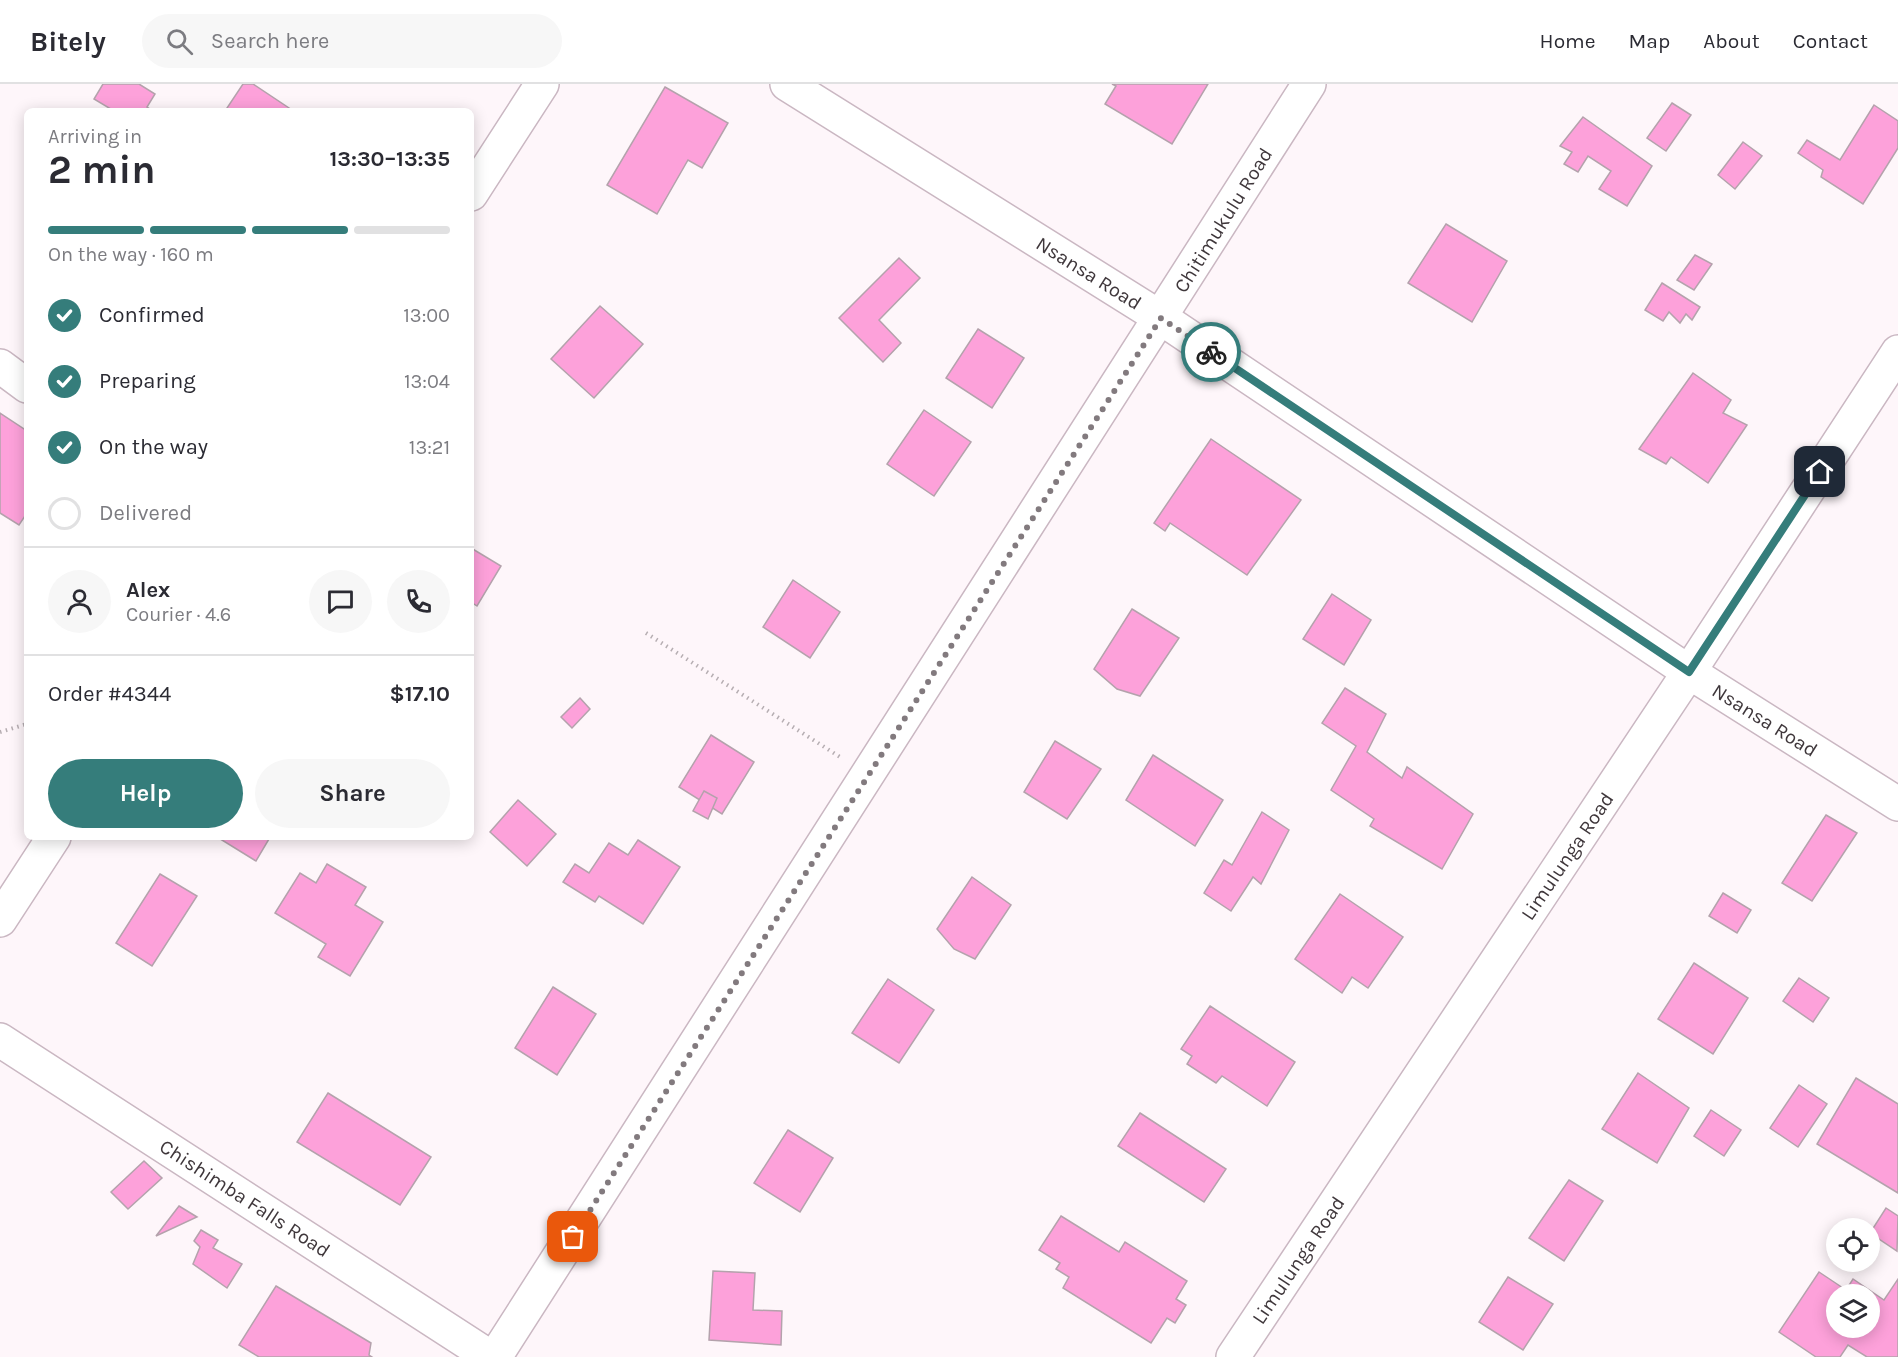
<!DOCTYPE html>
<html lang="en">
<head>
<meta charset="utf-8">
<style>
	body { margin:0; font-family:Karla,sans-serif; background:#f7f7f7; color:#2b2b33; height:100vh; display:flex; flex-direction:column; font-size:22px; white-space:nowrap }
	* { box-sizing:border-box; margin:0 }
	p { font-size:20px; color:#7c7c81 }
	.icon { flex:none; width:33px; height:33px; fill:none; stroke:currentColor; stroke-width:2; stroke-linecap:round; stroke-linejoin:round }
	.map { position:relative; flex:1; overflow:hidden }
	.drawer { position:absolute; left:24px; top:24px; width:450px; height:732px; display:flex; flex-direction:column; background:#fff; border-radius:9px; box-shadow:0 3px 15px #0003 }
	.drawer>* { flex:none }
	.controls { position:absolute; left:1826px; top:1134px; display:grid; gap:12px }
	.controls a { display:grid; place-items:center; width:54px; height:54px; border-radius:50%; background:#fff; box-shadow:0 3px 15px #0003; font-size:30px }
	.pin { position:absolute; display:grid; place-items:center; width:51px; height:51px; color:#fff; margin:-26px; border-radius:12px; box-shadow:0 3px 9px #0006 }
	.courier { position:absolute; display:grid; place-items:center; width:60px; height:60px; margin:-30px; border:4px solid #357d7b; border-radius:50%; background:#fff; color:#222; box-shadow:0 2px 8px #0007 }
	.head em { font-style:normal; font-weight:700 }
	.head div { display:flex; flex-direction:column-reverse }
	.head { display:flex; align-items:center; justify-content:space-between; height:102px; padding:0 24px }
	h1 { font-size:39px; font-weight:700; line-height:45px }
	.bar { display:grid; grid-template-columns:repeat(4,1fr); gap:9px 6px; align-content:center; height:72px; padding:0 24px }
	.bar i { height:8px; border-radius:4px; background:#e1e1e2 }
	.bar .selected { background:#357d7b }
	.bar p { grid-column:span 4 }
	.line { display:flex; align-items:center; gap:15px; padding:0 24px; border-top:2px solid #e1e1e2 }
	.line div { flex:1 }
	.round { display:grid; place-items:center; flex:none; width:63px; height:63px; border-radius:32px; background:#f7f7f7 }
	ol { padding:0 24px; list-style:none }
	li { display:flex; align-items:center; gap:18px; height:66px }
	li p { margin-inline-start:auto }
	li .icon { padding:6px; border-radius:50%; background:#357d7b; color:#fff; stroke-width:4 }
	li:last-child { color:#7c7c81 }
	li i { width:33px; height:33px; border:3px solid #e1e1e2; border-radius:50% }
	.primary-button { display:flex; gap:12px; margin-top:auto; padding:12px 24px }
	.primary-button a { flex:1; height:69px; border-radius:36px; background:#357d7b; color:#fff; font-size:24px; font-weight:700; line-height:69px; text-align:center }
	.primary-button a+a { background:#f7f7f7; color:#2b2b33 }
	header { display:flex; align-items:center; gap:36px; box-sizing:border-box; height:84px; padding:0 30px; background:#fff; border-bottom:2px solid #e1e1e2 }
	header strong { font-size:28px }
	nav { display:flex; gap:33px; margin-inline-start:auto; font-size:21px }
	.search { width:420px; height:54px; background:#f7f7f7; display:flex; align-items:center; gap:15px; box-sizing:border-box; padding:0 21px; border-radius:33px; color:#7c7c81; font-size:22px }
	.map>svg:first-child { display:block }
	.building { fill:#fda1da; stroke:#b4a2ac; stroke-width:1.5; fill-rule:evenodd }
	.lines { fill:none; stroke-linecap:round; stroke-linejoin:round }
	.minor-casing { stroke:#cab7c2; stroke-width:36 }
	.path { stroke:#b6aeb2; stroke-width:4; stroke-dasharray:1.5 4.5; stroke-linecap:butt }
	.minor { stroke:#fff; stroke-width:33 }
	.done { stroke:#827a7e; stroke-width:6; stroke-dasharray:0 10.8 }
	.route { stroke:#357d7b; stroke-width:8 }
	.labels { text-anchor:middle; stroke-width:5; stroke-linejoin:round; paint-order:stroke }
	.street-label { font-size:20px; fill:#3f373b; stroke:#fff }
</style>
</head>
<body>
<header>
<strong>Bitely</strong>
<div class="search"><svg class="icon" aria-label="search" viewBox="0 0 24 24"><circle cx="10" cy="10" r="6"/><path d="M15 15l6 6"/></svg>Search here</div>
<nav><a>Home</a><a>Map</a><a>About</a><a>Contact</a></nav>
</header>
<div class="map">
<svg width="1898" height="1273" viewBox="0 0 1898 1273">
	<rect width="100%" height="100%" fill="#fef6fa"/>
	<g class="building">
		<path d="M103,0H139L155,10L147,23L153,27H114L94,15Z"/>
		<path d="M243,0H253L292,26L225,27Z"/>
		<path d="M1112,0H1208L1172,60L1105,20L1116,2Z"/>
		<path d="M665,3L728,39L702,84L688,76L657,130L607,101Z"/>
		<path d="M1672,19L1691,31L1666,67L1647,54Z"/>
		<path d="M1874,21L1898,37V64L1863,120L1821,93L1823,86L1798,69L1807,56L1840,76Z"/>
		<path d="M1583,33L1652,82L1627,122L1599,105L1611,87L1588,72L1578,88L1564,80L1572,68L1560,62Z"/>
		<path d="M1743,58L1762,72L1735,105L1718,91Z"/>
		<path d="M1446,140L1507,177L1472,238L1408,199Z"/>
		<path d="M1695,171L1712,180L1694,206L1677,196Z"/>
		<path d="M899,174L920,194L879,236L901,259L883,278L839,234Z"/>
		<path d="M1662,199L1700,223L1692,236L1686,230L1680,239L1669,228L1663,237L1645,226Z"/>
		<path d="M600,222L643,260L594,314L551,275Z"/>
		<path d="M978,245L1024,274L992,324L946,294Z"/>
		<path d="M1693,289L1731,316L1723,329L1747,341L1708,399L1671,373L1666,380L1639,365Z"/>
		<path d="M924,326L971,358L934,412L887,380Z"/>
		<path d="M0,329L27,347V429L19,441L0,429Z"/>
		<path d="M1211,355L1301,416L1247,491L1170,439L1165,447L1154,439Z"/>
		<path d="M471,464L501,482L477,522L471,518Z"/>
		<path d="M793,496L840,528L810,574L763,543Z"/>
		<path d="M1332,510L1371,536L1344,581L1303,555Z"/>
		<path d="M1132,525L1179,554L1140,612L1117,605L1094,585Z"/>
		<path d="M1345,604L1386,630L1367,668L1402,694L1407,683L1473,730L1442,785L1370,742L1374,735L1331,706L1356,662L1322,639Z"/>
		<path d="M580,614L590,625L572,644L561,633Z"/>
		<path d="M711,651L754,678L722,730L679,703Z"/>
		<path d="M1055,657L1101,685L1067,735L1024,708Z"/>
		<path d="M1153,671L1223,716L1195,762L1126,716Z"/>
		<path d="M704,707L717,714L708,735L693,727Z"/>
		<path d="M518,716L556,750L527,782L490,748Z"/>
		<path d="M1262,728L1289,746L1261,800L1253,793L1231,827L1204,809L1224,776L1232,781Z"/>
		<path d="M1826,731L1857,749L1812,817L1782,799Z"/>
		<path d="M217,753H265L269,755L256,777Z"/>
		<path d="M638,756L680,783L643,840L599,812L595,818L563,798L575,780L589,789L609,759L628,771Z"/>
		<path d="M327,780L366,803L355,821L383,838L350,892L318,873L326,860L275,829L300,789L316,799Z"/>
		<path d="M160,790L197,812L152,882L116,859Z"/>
		<path d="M972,793L1011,821L975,875L954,865L937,845Z"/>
		<path d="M1723,809L1751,826L1737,849L1709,832Z"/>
		<path d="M1340,810L1403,853L1368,904L1352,893L1342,909L1295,875Z"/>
		<path d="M1694,879L1748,914L1713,970L1658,935Z"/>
		<path d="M1799,894L1829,914L1813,938L1783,917Z"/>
		<path d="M888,895L934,926L899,979L852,949Z"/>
		<path d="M553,903L596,930L557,991L515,964Z"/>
		<path d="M1210,922L1295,978L1267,1022L1222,992L1216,999L1187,980L1192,972L1181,965Z"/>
		<path d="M1638,989L1689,1024L1657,1079L1602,1045Z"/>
		<path d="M1856,994L1898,1020V1109L1817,1060Z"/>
		<path d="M1799,1001L1827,1020L1798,1063L1770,1044Z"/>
		<path d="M328,1009L431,1073L400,1121L297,1058Z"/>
		<path d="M1711,1026L1741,1046L1724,1072L1694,1052Z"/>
		<path d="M1140,1029L1226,1085L1204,1118L1118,1062Z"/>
		<path d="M788,1046L833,1074L800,1128L754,1099Z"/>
		<path d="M144,1077L162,1094L128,1125L111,1108Z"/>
		<path d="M1569,1096L1603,1117L1564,1177L1529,1154Z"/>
		<path d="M179,1122L197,1133L156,1152Z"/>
		<path d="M1886,1124L1898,1132L1897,1167L1870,1149Z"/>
		<path d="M1061,1132L1119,1168L1125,1158L1187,1197L1176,1215L1186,1221L1175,1239L1167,1234L1151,1259L1063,1204L1069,1193L1056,1185L1060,1179L1039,1166Z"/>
		<path d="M201,1146L218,1156L213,1164L242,1180L227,1204L193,1180L200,1163L194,1157Z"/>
		<path d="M713,1187L755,1189L753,1226L782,1227L781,1261L709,1256Z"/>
		<path d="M1819,1188L1846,1206L1853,1195L1884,1216L1898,1195V1273H1867L1848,1261L1840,1273H1816L1779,1248ZM1836,1210H1869V1244H1836Z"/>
		<path d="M1508,1193L1553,1220L1523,1266L1479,1238Z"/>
		<path d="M276,1202L371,1259L369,1271L372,1273H259L239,1261Z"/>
	</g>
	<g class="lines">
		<g class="minor-casing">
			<g id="minor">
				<path d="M787,0L1161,234L1689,588L1898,720"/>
				<path d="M471,110L542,0"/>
				<path d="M0,282L27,302"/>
				<path d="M0,836L54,753"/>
				<path d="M0,956L490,1273"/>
				<path d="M495,1273L1309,0"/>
				<path d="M1233,1273L1689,588L1898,268"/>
			</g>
		</g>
		<g class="path">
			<path d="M646,549L840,673"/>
			<path d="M0,648L27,640"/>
		</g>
		<use href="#minor" class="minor"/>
	</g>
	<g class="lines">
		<path class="done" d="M573,1153L1161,234L1211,268"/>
		<path class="route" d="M1211,268L1689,588L1820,388"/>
	</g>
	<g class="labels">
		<g class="street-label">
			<text transform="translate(1223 136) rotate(-58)" y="7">Chitimukulu Road</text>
			<text transform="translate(1089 189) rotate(32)" y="7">Nsansa Road</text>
			<text transform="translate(1765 636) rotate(32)" y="7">Nsansa Road</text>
			<text transform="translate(1567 772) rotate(-56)" y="7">Limulunga Road</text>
			<text transform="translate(245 1114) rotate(33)" y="7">Chishimba Falls Road</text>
			<text transform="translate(1298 1176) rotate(-56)" y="7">Limulunga Road</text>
		</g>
	</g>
</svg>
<div class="controls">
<a><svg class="icon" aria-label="locate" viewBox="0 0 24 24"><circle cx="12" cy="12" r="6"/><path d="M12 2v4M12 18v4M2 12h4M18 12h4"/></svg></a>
<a><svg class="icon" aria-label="layers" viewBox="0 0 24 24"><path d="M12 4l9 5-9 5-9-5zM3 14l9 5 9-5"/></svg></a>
</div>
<div class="pin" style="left:573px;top:1153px;background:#ea580c"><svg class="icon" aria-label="bag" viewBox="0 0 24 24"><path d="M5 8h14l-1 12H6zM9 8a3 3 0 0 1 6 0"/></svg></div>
<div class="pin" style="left:1820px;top:388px;background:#1f2937"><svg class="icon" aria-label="home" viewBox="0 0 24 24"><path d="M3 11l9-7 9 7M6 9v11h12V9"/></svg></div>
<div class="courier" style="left:1211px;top:268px"><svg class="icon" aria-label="bike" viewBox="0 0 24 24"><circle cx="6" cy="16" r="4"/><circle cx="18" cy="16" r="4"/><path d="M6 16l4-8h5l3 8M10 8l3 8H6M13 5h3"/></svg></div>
<section class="drawer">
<div class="head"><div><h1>2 min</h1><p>Arriving in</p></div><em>13:30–13:35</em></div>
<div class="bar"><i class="selected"></i><i class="selected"></i><i class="selected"></i><i></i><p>On the way · 160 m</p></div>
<ol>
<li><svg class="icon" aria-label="check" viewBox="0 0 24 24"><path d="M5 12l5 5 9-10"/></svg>Confirmed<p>13:00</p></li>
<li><svg class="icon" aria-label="check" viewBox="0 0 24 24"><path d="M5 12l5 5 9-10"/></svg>Preparing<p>13:04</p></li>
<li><svg class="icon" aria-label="check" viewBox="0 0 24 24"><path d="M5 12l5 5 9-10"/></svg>On the way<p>13:21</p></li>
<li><i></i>Delivered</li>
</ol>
<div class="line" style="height:108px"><a class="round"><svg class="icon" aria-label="person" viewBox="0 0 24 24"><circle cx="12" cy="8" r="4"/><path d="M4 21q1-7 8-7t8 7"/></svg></a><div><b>Alex</b><p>Courier · 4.6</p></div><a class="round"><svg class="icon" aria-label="chat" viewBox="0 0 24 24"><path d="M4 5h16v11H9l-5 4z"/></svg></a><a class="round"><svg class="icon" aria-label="phone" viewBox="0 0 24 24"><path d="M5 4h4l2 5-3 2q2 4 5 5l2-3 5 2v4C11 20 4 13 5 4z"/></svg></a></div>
<div class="line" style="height:78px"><div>Order #4344</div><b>$17.10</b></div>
<div class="primary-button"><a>Help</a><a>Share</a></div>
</section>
</div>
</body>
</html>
